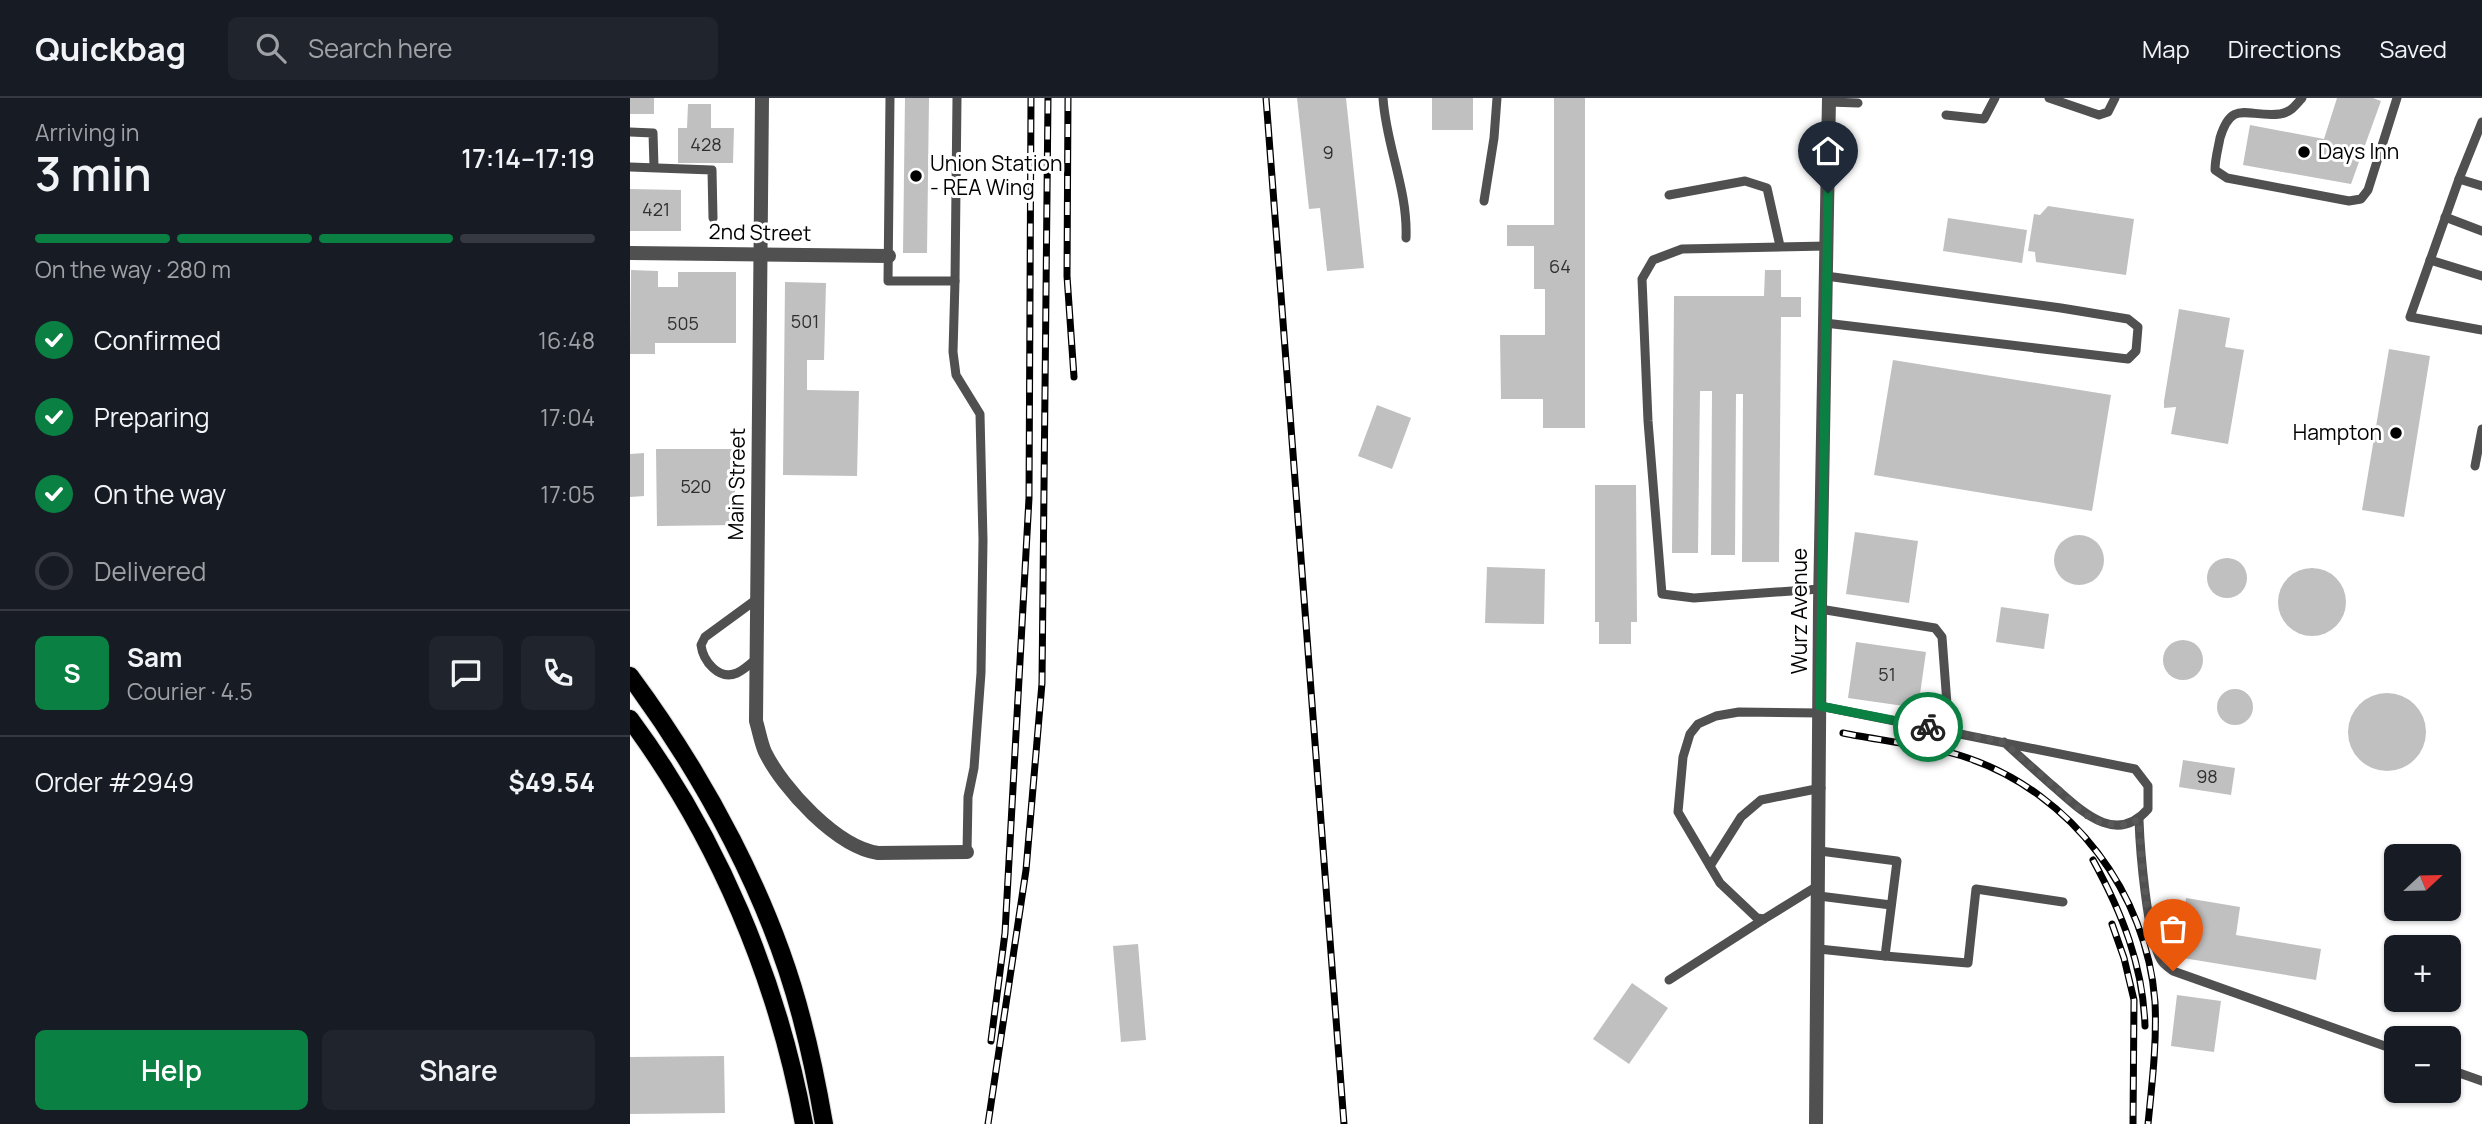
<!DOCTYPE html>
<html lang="en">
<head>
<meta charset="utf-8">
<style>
	body { margin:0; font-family:Manrope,sans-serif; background:#20242c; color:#f1f3f6; height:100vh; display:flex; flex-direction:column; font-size:26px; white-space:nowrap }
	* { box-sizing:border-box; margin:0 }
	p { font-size:23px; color:#9ea1a6 }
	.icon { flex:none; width:38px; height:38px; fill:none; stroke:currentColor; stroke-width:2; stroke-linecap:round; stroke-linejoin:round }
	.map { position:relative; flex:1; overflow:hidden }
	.details { display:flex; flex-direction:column; background:#171b24; width:630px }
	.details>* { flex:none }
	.needle { width:46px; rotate:68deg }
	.controls { position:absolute; left:1754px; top:746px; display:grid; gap:14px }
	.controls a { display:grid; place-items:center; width:77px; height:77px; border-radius:10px; background:#171b24; box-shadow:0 2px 5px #0004; font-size:35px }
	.pin { position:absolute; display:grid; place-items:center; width:60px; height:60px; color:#fff; margin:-72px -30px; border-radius:50% 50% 50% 0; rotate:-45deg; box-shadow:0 0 7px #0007 }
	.pin .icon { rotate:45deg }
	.courier { position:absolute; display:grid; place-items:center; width:70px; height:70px; margin:-35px; border:5px solid #0b8043; border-radius:50%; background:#fff; color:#222; box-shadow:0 2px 9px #0007 }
	.headline em { font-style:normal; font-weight:600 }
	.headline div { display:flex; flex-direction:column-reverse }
	.headline { display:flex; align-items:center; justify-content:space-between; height:119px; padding:0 35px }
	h1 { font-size:46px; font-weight:600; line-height:52px }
	.bar { display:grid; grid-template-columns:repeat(4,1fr); gap:10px 7px; align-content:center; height:84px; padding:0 35px }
	.bar i { height:9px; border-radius:5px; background:#363941 }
	.bar .current { background:#0b8043 }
	.bar p { grid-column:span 4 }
	.line { display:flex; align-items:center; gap:18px; padding:0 35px; border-top:2px solid #363941 }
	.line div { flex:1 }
	.round { display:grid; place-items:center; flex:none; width:74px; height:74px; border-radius:10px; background:#20242c }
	ol { padding:0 35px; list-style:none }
	li { display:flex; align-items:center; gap:21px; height:77px }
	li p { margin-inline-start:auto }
	li .icon { padding:7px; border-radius:50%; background:#0b8043; color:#fff; stroke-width:4 }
	li:last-child { color:#9ea1a6 }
	li i { width:38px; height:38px; border:4px solid #363941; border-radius:50% }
	.button { display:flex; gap:14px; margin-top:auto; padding:14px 35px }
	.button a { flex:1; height:80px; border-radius:10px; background:#0b8043; color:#fff; font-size:28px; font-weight:600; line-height:80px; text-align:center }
	.button a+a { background:#20242c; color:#f1f3f6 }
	header { display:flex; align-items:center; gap:42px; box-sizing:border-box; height:98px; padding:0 35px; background:#171b24; border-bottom:2px solid #363941 }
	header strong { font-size:33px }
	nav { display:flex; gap:38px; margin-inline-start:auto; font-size:24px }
	.search { width:490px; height:63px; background:#20242c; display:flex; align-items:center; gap:18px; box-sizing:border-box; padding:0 24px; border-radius:10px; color:#9ea1a6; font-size:26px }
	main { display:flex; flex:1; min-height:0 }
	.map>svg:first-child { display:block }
	.building { fill:#c0c0c0 }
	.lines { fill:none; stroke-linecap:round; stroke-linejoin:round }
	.primary-casing { stroke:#dbdbdb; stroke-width:20 }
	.service { stroke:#505050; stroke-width:9 }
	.minor { stroke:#505050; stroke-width:14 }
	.tertiary { stroke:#505050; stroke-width:14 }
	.primary { stroke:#000; stroke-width:18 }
	.rail-casing { stroke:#000; stroke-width:7 }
	.rail { stroke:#fff; stroke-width:4.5; stroke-dasharray:13; stroke-linecap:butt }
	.done { stroke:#595959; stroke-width:7; stroke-dasharray:0 12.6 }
	.route { stroke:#0b8043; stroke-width:9 }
	.poi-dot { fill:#000; stroke:#fff; stroke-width:2.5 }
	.labels { text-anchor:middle; stroke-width:6; stroke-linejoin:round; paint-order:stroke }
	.number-label { font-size:18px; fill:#303030 }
	.poi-label { font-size:21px; fill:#000; stroke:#fff; text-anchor:start }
	.street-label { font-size:21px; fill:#000; stroke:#fff }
</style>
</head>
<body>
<header>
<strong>Quickbag</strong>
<div class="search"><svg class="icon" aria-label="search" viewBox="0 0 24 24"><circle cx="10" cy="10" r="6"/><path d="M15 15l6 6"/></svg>Search here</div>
<nav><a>Map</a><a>Directions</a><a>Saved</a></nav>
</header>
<main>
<section class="details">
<div class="headline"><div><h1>3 min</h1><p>Arriving in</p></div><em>17:14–17:19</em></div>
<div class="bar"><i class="current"></i><i class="current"></i><i class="current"></i><i></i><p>On the way · 280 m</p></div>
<ol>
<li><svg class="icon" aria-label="check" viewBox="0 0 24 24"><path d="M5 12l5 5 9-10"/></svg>Confirmed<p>16:48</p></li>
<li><svg class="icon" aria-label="check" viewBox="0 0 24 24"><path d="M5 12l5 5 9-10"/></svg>Preparing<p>17:04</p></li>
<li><svg class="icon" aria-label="check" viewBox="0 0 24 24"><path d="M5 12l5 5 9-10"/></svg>On the way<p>17:05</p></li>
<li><i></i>Delivered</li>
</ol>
<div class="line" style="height:126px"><b class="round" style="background:#0b8043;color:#fff">S</b><div><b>Sam</b><p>Courier · 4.5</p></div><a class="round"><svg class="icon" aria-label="chat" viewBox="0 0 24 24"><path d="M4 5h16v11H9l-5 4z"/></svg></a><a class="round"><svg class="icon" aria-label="phone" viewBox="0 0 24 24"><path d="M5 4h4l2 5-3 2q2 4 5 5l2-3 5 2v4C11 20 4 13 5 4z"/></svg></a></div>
<div class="line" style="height:91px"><div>Order #2949</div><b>$49.54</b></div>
<div class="button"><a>Help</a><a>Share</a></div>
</section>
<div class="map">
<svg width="1852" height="1026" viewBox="0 0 1852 1026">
	<rect width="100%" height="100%" fill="#fff"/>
	<g class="building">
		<rect x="0" y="0" width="24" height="16"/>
		<path d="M275,0H299L297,155H273Z"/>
		<path d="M667,0H716L734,170L697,173L690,110L679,111Z"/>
		<rect x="802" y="0" width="41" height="32"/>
		<path d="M924,0H955V330H913V301H871L870,237H915V191H904V148H877V127H924Z"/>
		<path d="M1707,0H1743L1751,3L1721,86L1613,67L1620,27L1694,41Z"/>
		<path d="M58,6H81V30H104L103,65H48V30H57Z"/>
		<path d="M0,91L51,92V133H0Z"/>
		<path d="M1418,108L1504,121L1496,177L1406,164L1405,154L1398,153L1404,116L1410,117Z"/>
		<path d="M1318,120L1397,132L1392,165L1313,153Z"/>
		<path d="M1,172L28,173V189H48V174H106V245H25V256H0Z"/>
		<path d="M1135,172H1151V199H1171V219H1151L1149,464H1112L1113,296H1106L1105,457H1081L1082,293H1070L1068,455H1042L1044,198H1134Z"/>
		<path d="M155,184L196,185L194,262H177V292L229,293L227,378L153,377Z"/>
		<path d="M1549,211L1600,220L1595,249L1614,252L1598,346L1541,336L1546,309L1534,310V303Z"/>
		<path d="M1759,251L1800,258L1774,419L1732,412Z"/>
		<path d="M1263,262L1481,297L1462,413L1244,377Z"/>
		<path d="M747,307L781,320L762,371L728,358Z"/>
		<path d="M26,351H105V427L27,428Z"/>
		<path d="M14,355V398L0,399V356Z"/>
		<path d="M965,387H1006L1007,524H1001V546H969V524H965Z"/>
		<path d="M1225,434L1288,443L1279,505L1216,496Z"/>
		<circle cx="1449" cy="462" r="25"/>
		<circle cx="1597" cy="480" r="20"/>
		<path d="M857,469L915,471L914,526L855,525Z"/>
		<circle cx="1682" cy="504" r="34"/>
		<path d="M1371,509L1419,516L1414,551L1366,544Z"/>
		<circle cx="1553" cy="562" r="20"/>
		<path d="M1226,544L1296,554L1288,610L1218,600Z"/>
		<circle cx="1605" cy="609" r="18"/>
		<circle cx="1757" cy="634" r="39"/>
		<path d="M1553,662L1605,670L1601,697L1549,689Z"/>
		<path d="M1556,800L1610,809L1606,837L1691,851L1686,882L1547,859Z"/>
		<path d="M508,846L516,942L491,944L483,848Z"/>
		<path d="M1002,885L1038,910L999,966L963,941Z"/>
		<path d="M1547,897L1591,903L1584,954L1541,948Z"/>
		<path d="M94,958L95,1015L0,1016V959Z"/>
	</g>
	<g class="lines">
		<g class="primary-casing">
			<g id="primary">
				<path d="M0,578C74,678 141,801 172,922C181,956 188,991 194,1026"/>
				<path d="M0,621C88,740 147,880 174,1026"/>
			</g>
		</g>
		<g class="service">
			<path d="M260,0L258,183H325L327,0"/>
			<path d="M753,0C756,48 778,91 776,140"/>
			<path d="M1419,0L1469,17L1478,14L1485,0"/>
			<path d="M1672,0C1666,7 1660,15 1650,16C1618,20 1602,0 1590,40C1588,51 1585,61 1585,72L1597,80L1719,103L1731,101L1738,92L1767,0"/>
			<path d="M1199,4L1228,5"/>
			<path d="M1316,17L1354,21L1365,0"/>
			<path d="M1852,24L1829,81L1852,88"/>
			<path d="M0,34L23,35L24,69"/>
			<path d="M0,69L82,72L83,120"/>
			<path d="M1829,81L1780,219L1852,232"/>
			<path d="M1039,97L1115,83L1137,90L1150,148"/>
			<path d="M854,103L864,40L867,0"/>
			<path d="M1815,119L1852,133"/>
			<path d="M1800,162L1852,178"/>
			<path d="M325,183L323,254L326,277L350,316L353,442L351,575L344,670L338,699L337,754"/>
			<path d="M1195,225L1498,261L1506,253L1508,229L1498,221L1431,210L1196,178"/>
			<path d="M1845,368L1852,331"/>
			<path d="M1190,491L1064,500L1032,496L1018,323L1012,181L1023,162L1052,151L1197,148"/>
			<path d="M1190,511L1305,530L1312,539L1319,633"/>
			<path d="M126,561C120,566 114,572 107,575C89,583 73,563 71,547L75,539L127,501"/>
			<path d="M1190,608C1295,629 1400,650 1505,671L1518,688V711C1485,749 1450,711 1423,688C1406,673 1390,659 1374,644"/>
			<path d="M1509,722C1510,751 1517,839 1531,862C1534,867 1539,870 1543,873L1766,952"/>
			<path d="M1080,768L1111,719L1131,702L1191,690"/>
			<path d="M1189,787L1134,821L1127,820L1090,785L1048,714L1053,659L1060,636L1068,626L1086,618L1109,614L1190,615"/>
			<path d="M1189,798L1261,807"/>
			<path d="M1189,851L1255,858L1267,763L1190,753"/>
			<path d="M1255,858L1338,865L1346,791L1433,804"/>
			<path d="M1039,882L1134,821"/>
			<path d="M1818,971L1852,983"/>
		</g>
		<g class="minor">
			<path d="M132,0L126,623C129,633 131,645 135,654C153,691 207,749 248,755L337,754"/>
			<path d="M0,155L259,158"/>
		</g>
		<path class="tertiary" d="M1186,1026L1190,507L1199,0"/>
		<use href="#primary" class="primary"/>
		<g class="rail-casing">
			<g id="rail">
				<path d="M438,0L437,178L444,279"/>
				<path d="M636,0L714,1026"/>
				<path d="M1213,635C1251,643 1304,648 1338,660C1442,696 1517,795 1525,904C1527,944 1522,986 1518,1026"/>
				<path d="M1463,762C1492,815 1513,867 1515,928"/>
				<path d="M1482,826L1494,860L1504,902L1503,1026"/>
				<path d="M361,943L375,835L399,400L401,0"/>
				<path d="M358,1026L396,772L412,585L418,0"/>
			</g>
		</g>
		<use href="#rail" class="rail"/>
	</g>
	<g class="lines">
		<path class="done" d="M1298,629L1374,644L1456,717L1475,726L1493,727L1509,722C1510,751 1517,839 1531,862C1534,867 1539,870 1543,873"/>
		<path class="route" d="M1198,95L1190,608L1298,629"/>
	</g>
	<g class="poi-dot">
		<circle cx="1674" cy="54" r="7"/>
		<circle cx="286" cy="78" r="7"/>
		<circle cx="1766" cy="335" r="7"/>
	</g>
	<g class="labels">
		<g class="number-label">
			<text x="76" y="53">428</text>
			<text x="698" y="61">9</text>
			<text x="26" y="118">421</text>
			<text x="930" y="175">64</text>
			<text x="175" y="230">501</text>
			<text x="53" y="232">505</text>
			<text x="66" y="395">520</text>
			<text x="1257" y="583">51</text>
			<text x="1577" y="685">98</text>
		</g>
		<g class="poi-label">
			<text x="1688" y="61">Days Inn</text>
			<text x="300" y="73">Union Station<tspan x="300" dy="24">- REA Wing</tspan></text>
			<text x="1752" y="342" text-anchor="end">Hampton</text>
		</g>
		<g class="street-label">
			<text transform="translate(130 135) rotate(1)" y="7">2nd Street</text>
			<text transform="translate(107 386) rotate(-89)" y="7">Main Street</text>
			<text transform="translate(1170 513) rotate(-90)" y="7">Wurz Avenue</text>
		</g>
	</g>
</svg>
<div class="controls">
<a><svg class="needle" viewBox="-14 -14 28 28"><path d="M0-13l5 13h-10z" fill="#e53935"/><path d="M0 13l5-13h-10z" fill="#9ea1a6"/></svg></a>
<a>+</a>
<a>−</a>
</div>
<div class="pin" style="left:1543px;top:873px;background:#ea580c"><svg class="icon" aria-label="bag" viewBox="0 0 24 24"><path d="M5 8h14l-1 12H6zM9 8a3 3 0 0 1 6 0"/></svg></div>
<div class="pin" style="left:1198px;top:95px;background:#1f2937"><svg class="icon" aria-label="home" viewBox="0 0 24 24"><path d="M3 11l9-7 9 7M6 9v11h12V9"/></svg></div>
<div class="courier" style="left:1298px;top:629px"><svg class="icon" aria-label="bike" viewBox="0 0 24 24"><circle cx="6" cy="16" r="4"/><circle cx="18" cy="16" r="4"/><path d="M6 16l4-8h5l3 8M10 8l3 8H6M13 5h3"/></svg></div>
</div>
</main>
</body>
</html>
